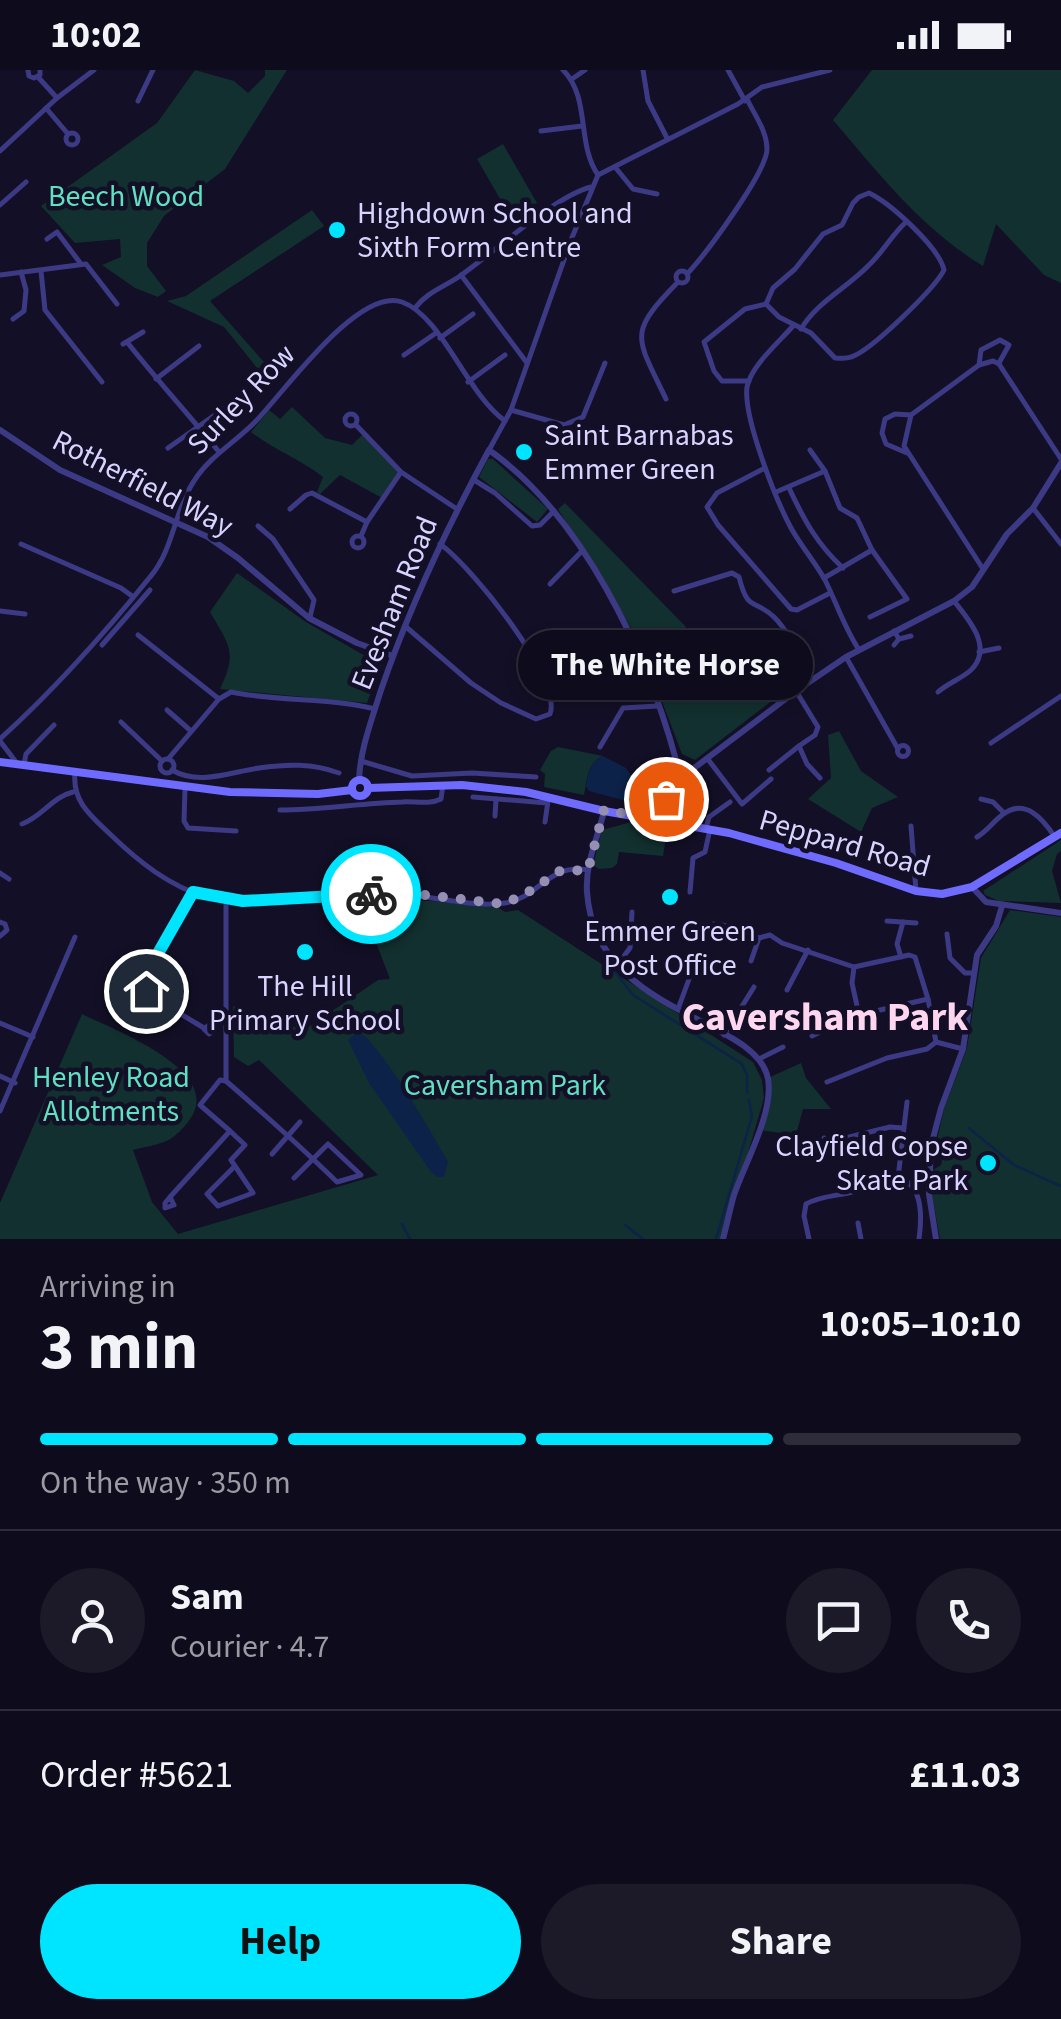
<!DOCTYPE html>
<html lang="en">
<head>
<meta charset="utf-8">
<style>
	body { margin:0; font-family:"Source Sans 3",sans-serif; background:#1c1929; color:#f1f3f6; height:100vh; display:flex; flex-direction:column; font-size:38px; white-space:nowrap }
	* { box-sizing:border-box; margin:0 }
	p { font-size:32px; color:#9b9ba3 }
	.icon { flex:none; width:55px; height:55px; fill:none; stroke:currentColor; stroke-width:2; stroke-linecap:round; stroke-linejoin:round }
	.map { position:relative; height:1169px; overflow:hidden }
	.sheet { display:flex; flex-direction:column; background:#0e0b1c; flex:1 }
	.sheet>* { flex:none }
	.pin { position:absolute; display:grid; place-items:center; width:85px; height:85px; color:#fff; margin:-42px; border:5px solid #fff; border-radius:50%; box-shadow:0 2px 10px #0007 }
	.courier { position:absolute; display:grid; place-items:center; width:100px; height:100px; margin:-50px; border:8px solid #00e5ff; border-radius:50%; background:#fff; color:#222; box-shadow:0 2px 12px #0007 }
	.bubble { position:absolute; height:70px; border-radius:35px; background:#0e0b1c; box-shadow:0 5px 15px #0003,0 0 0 2px #2e2b3b; font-size:32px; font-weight:700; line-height:70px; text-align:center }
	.overview em { font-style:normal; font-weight:700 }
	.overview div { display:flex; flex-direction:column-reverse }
	.overview { display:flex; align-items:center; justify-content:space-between; height:170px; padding:0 40px }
	h1 { font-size:65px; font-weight:700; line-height:75px }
	.bar { display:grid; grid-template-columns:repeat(4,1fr); gap:15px 10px; align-content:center; height:120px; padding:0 40px }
	.bar i { height:12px; border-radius:8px; background:#2e2b3b }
	.bar .active { background:#00e5ff }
	.bar p { grid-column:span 4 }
	.line { display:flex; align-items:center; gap:25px; padding:0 40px; border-top:2px solid #2e2b3b }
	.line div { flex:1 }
	.round { display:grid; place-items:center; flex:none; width:105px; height:105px; border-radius:52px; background:#1c1929 }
	.button { display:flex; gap:20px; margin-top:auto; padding:20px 40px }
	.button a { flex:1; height:115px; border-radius:60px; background:#00e5ff; color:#111; font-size:40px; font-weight:700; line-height:115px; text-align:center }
	.button a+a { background:#1c1929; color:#f1f3f6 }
	.status { display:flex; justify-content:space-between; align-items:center; height:70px; padding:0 50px; background:#0e0b1c; direction:ltr }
	.status svg { height:28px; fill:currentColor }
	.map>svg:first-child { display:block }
	.green { fill:#12302f }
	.water { fill:#0c2248 }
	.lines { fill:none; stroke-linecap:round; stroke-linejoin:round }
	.stream { stroke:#0c2248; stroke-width:2.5 }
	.minor { stroke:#3d3a85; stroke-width:5 }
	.tertiary { stroke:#3d3a85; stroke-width:6 }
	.secondary { stroke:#6f6bff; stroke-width:8 }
	.done { stroke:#948fb3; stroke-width:10; stroke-dasharray:0 18 }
	.route { stroke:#00e5ff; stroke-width:12 }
	.poi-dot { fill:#00e5ff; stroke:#130f26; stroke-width:4 }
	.labels { text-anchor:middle; stroke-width:9; stroke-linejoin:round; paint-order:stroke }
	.park-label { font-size:30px; fill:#5fe0c0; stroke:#130f26 }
	.poi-label { font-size:30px; fill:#d9d4ff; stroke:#130f26; text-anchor:start }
	.street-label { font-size:30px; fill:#d9d4ff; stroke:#130f26 }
	.district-label { font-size:40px; font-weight:bold; fill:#ffd6f0; stroke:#130f26 }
</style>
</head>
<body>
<div class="status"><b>10:02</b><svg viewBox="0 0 49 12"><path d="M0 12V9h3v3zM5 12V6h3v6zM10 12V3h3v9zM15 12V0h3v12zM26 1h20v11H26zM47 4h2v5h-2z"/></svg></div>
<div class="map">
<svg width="1061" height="1169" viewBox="0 0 1061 1169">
	<rect width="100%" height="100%" fill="#130f26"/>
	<g class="green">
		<path d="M195,0L234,11L248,23L265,6V0H287L225,99L164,146L147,173V196L166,221L158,227L135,218L102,195L121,187L120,169L75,173L41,136L157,53Z"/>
		<path d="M872,0H1061V213L1044,205L996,154L983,196C922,159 879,104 833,50Z"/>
		<path d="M503,74L537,133L511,148L477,89Z"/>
		<path d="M312,140L324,156L210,231L278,308L266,309L224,257L167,231L186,226Z"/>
		<path d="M292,337L325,368L352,375L363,364L401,402L382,428L340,405L320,424L317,422L323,407C300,389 274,380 251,362L269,340L280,349Z"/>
		<path d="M488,389H493L548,439L537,452L479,407Z"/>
		<path d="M565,433L686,557L645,590L636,566L558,439Z"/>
		<path d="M237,503L306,552L381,595L367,633L220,619C238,582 229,575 210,542Z"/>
		<path d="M688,560L795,613L695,690L682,684L647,592Z"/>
		<path d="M839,661L861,701L898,727L872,738L861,762L808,729L831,708L828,665Z"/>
		<path d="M558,677L603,686C587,692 587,711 584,725L544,717L545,704L540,700L551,681Z"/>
		<path d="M631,752L668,755L663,786L619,782L617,794L612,798L599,799L593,795L602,760Z"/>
		<path d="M1061,770V781L1057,784L1052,801L1061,833L999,831L985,825L983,821Z"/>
		<path d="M359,828L432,831L499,838L505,842L518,840L753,992L762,1010L764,1028L723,1169H0V1133L82,944C112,959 220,999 192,1046C187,1055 174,1069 164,1072C154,1076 143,1077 133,1080L152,1132L178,1164L378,1105L259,990L248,996L234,987L233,936L304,960L378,910L390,909Z"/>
		<path d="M1010,840L1061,847V1169H940L932,1125L933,1100L941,1095L942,1090L934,1083L944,1039L967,978L981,888Z"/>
		<path d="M801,993L806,1008L831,1039H803L796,1065L758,1060L767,1034L768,1008Z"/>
	</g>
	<g class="water">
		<path d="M603,686L626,698L635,711L634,722L626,731L589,721L586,716C588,704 590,691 603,686Z"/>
		<path d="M358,961C379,971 434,1067 448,1092L444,1107H438L431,1102L369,1013L348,970Z"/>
	</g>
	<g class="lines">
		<g class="stream">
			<path d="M612,898L633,925L742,994L747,1005V1023"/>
			<path d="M969,1058L1014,1095L1061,1116"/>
			<path d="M402,1154L410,1169"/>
			<path d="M625,1155L643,1169"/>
			<path d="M716,1169L752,1046L749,1030"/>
		</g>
		<g class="minor">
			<path d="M28,0L29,6L34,8L40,5V0"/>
			<path d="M563,0C591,28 576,73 598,105"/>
			<path d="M643,0L648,31L667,68"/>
			<path d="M728,0L745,31"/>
			<path d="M38,7L57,28"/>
			<path d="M572,9L585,0"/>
			<path d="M138,31L153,0"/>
			<path d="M46,38L68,64"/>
			<path d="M541,61L582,56"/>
			<circle cx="72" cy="69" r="6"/>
			<path d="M0,81L57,28L94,0"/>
			<path d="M615,97L633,119L657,124"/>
			<path d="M869,123C890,133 939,177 944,200C935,218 871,281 851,287C846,289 841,288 835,288L811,263L779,247L766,234L773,218L795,199L823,164L842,155L853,133L859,127Z"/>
			<path d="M0,135L26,112"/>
			<path d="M47,169L57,162L81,194"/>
			<circle cx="682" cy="207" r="6"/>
			<path d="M41,201L45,240L102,312"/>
			<path d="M687,204C705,185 767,102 767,79C767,61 754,44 747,29"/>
			<path d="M0,205L86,194L117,234"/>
			<path d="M461,205L527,293"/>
			<path d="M415,238C427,222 444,217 460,206C493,183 555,126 591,117"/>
			<path d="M13,249L24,241L26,220L21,202"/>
			<path d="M793,256C779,272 751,296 747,317C743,347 776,430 791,458C801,476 815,492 825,510C837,534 844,557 859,580"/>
			<path d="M801,259C817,232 847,218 869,195C883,182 891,166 905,153"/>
			<path d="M440,268L473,244"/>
			<path d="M127,272C157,310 189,345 219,382"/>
			<path d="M123,274L143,262"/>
			<path d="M404,285L436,263"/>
			<path d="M979,295L981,280L1000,270L1009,275L999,293"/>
			<path d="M156,309L199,276"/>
			<path d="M749,311H722L714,301L704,272L745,239L766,234"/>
			<path d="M468,312L505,285"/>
			<path d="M666,329C636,266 627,264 678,212"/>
			<path d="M511,340L564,355L583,347L605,293"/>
			<circle cx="351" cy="350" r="6"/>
			<path d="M356,355L401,402L457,439"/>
			<path d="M168,378L239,328"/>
			<path d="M489,380L511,340L571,170L598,105L738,34L762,17L830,0"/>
			<path d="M810,380L825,401"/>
			<path d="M907,383L886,374L882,363L885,349L895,344L911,345"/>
			<path d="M765,398L717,423L707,437L718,455L791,539L797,540L830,523"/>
			<path d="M474,410L495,423L532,456L540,455L553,442"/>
			<path d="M789,418C804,450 817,474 843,498"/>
			<path d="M776,422L825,401L840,438L857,448L872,480L907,529L870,547"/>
			<path d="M1033,438L1061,474"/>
			<path d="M290,439L306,425L312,423L367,452"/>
			<path d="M258,456L273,469L314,530L310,547"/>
			<path d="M361,466L367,452L401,402"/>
			<circle cx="358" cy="472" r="6"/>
			<path d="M21,474L121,518L132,526"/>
			<path d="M983,499L904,376L911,345L979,295L993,291L999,294L1061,389"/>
			<path d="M824,508L872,480"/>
			<path d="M550,514L582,481"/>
			<path d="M674,521L732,503L739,507C748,543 754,528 774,547C790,563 801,589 812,609"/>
			<path d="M0,541L25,544"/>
			<path d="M405,556L471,613L501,633L536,649L550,644C563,609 470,495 440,474"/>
			<path d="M138,565L219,629"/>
			<path d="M899,569L911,566"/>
			<path d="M102,575L150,520"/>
			<path d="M894,575L899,569L894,561"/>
			<path d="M781,577L788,568"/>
			<path d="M979,582L999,578"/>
			<path d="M846,587L898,679"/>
			<path d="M599,597L603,610L615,623L634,603L643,599"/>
			<path d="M796,621L818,657L815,665L799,676L807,694L820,708"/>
			<path d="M938,622C948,613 961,609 971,600C994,577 968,549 954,531"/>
			<path d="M167,640L191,661"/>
			<path d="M121,652L162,691"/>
			<path d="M0,669C55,619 104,564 150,507C174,479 174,441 194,411C209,387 234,373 254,353C282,325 358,216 402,232C442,246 466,323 505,351"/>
			<path d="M0,671L16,692"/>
			<path d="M991,673L1061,626"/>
			<circle cx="903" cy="681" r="5.5"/>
			<path d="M600,677L623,638L657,636"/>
			<path d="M707,688L742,734L771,709"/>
			<path d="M168,689L219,629L231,622C279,632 327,627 375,639"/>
			<circle cx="167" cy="696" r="7"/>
			<path d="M361,691L412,706L472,703L536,707"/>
			<path d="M24,694L26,684L54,655"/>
			<path d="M172,700C199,716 231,702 259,698C287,694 312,693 339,703"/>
			<path d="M769,700L799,676"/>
			<path d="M75,702C72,732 91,746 111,765C138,791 170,817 207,827C242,835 279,828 314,826C342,824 370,824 398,825C433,825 471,838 505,833C539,828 548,793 588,800"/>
			<path d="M185,718L184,751L188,758L236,761"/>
			<path d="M473,727L547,733"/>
			<path d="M981,729L993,732L1004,743"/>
			<path d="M280,740C321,740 361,733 402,732C415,731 429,735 441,729L443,715"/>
			<path d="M495,746L496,729"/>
			<path d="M545,752L548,731"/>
			<path d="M22,754C42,747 52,727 73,722"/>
			<path d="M911,756L916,821"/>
			<path d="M706,758L709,747L730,732"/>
			<path d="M977,767C987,761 993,752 1002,745C1025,727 1043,749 1055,767"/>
			<path d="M348,783L349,824"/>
			<path d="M0,803L9,809"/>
			<path d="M690,822L693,788L705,782L710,759"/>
			<path d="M226,830V1011"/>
			<path d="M887,851L916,853"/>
			<path d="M0,852L5,854L7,860L0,866"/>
			<path d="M713,854L737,857L759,868"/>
			<path d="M947,864L950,888L965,903H973"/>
			<path d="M901,887L897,874L903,852"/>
			<path d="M751,891L759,868L770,865L782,873L854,897L909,885L915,887L928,929L936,972L963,979"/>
			<path d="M618,894L630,878L632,842"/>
			<path d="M854,897L852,913L859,945"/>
			<path d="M144,909L193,822"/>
			<path d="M144,909V917L149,925L135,928L131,916L136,910Z"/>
			<path d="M787,920L808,880"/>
			<path d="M149,925L204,958"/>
			<path d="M678,939L692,901"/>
			<path d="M0,953L33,967"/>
			<path d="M209,955L213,961L209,964L204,959Z"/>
			<path d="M724,965L754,917"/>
			<path d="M812,966L850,947L928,929"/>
			<path d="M759,989L783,977"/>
			<path d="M0,1006L15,1013"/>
			<path d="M226,1011C264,1044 301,1077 337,1112L361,1105L328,1074L294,1108"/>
			<path d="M827,1012L887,988L927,979L936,972"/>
			<path d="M0,1041L75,867"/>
			<path d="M230,1061L245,1075L231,1090L253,1123L218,1136L207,1124L235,1096"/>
			<path d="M825,1073L890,1057L903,1058"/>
			<path d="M272,1084L300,1052"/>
			<path d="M820,1091L824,1068"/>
			<path d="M898,1108L907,1032"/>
			<path d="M170,1127L174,1135L165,1138V1133L170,1127L230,1061L200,1035L220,1010L226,1011"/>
			<path d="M858,1153L861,1169"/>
			<path d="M809,1169L804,1146L806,1134C820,1126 837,1126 852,1122C862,1119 872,1112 882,1109C922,1100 923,1141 919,1169"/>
		</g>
		<g class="tertiary">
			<path d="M0,360L60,400L208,467L238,488L309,548L357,573L393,586"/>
			<path d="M359,710C360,680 372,649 381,620C410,536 447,457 489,380C582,445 647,583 676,690L685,705"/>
			<path d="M604,741C598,768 585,792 587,822C595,946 757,946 768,1009C774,1042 745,1093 734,1125C730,1139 727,1154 723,1169"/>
			<path d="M657,749L666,729L685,705L796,621L846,587L954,531L972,517L1007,464L1033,438L1061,393"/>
			<path d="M972,817L986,832L1061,843"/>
			<path d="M936,1169L929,1124L931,1076L941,1038L963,979L977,885L996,856L1002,836"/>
		</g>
		<g class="secondary">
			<path d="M0,692L230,722L318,724L352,720"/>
			<circle cx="360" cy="718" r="8"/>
			<path d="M368,718L462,715L526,722L604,741L729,763L836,793L916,821L942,824L972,817L1061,763"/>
		</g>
	</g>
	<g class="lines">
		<path class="done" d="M371,824L426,825L503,834L524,825L560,801L588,800L604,740L657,749L666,729"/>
		<path class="route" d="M146,921L144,908L193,822L243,831L371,824"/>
	</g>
	<g class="poi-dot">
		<circle cx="337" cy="160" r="10"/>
		<circle cx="524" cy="382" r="10"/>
		<circle cx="670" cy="827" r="10"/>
		<circle cx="305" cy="882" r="10"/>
		<circle cx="988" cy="1093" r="10"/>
	</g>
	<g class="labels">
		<g class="park-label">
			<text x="126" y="136">Beech Wood</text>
			<text x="111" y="1017">Henley Road<tspan x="111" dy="34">Allotments</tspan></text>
			<text x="505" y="1025">Caversham Park</text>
		</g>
		<g class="poi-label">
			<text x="357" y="153">Highdown School and<tspan x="357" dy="34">Sixth Form Centre</tspan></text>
			<text x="544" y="375">Saint Barnabas<tspan x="544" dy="34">Emmer Green</tspan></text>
			<text x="670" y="871" text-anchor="middle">Emmer Green<tspan x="670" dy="34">Post Office</tspan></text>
			<text x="305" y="926" text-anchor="middle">The Hill<tspan x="305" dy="34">Primary School</tspan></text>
			<text x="968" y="1086" text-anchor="end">Clayfield Copse<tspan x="968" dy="34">Skate Park</tspan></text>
		</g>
		<g class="street-label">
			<text transform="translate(241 329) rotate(-46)" y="10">Surley Row</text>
			<text transform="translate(143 413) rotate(27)" y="10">Rotherfield Way</text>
			<text transform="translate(394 533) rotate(-68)" y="10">Evesham Road</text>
			<text transform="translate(845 773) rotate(16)" y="10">Peppard Road</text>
		</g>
		<g class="district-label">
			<text x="825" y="960">Caversham Park</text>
		</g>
	</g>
</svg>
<div class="pin" style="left:666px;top:729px;background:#ea580c"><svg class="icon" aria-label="bag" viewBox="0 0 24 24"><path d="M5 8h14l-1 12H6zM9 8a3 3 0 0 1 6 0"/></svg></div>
<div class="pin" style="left:146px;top:921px;background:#1f2937"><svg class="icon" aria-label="home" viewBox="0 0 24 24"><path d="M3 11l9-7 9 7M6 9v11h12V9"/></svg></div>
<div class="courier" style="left:371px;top:824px"><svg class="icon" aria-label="bike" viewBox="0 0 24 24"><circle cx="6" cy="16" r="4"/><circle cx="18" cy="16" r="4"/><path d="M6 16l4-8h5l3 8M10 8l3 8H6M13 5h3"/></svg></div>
<div class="bubble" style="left:518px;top:560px;width:295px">The White Horse</div>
</div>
<section class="sheet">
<div class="overview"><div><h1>3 min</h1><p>Arriving in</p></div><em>10:05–10:10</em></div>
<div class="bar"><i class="active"></i><i class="active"></i><i class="active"></i><i></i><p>On the way · 350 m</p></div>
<div class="line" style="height:180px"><a class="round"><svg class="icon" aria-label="person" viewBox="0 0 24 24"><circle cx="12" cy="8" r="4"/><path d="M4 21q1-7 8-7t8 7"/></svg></a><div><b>Sam</b><p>Courier · 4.7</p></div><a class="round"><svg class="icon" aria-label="chat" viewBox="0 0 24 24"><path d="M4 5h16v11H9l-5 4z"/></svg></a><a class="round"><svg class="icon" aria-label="phone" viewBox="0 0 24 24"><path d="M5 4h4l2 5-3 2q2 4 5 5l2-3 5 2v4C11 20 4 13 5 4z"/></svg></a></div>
<div class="line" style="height:130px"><div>Order #5621</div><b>£11.03</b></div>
<div class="button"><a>Help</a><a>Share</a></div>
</section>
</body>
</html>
